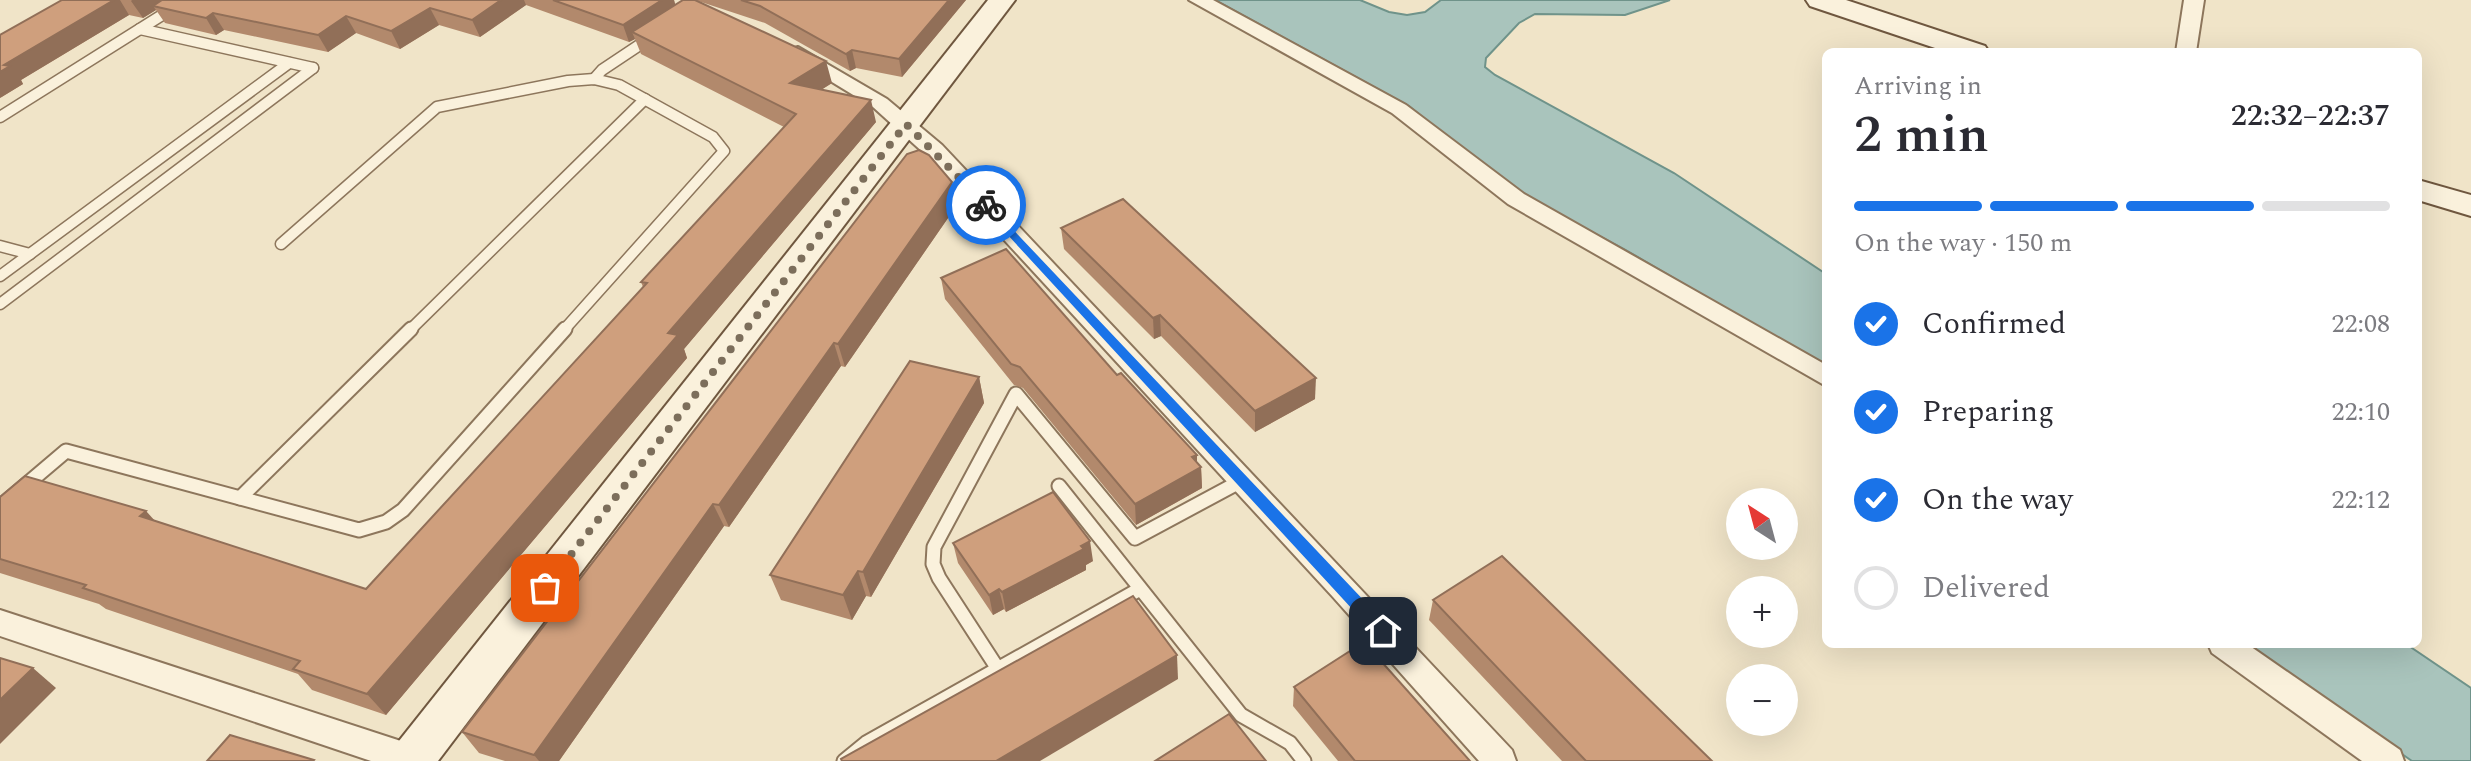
<!DOCTYPE html>
<html lang="en">
<head>
<meta charset="utf-8">
<style>
	body { margin:0; font-family:Spectral,serif; background:#f2f2f3; color:#2b2b33; height:100vh; display:flex; flex-direction:column; font-size:30px; white-space:nowrap }
	* { box-sizing:border-box; margin:0 }
	p { font-size:26px; color:#7c7c81 }
	.icon { flex:none; width:44px; height:44px; fill:none; stroke:currentColor; stroke-width:2; stroke-linecap:round; stroke-linejoin:round }
	.map { position:relative; flex:1; overflow:hidden }
	.details { position:absolute; left:1822px; top:48px; width:600px; height:600px; display:flex; flex-direction:column; background:#fff; border-radius:12px; box-shadow:0 8px 32px #0002 }
	.details>* { flex:none }
	.needle { width:52px; rotate:324deg }
	.controls { position:absolute; left:1726px; top:488px; display:grid; gap:16px }
	.controls a { display:grid; place-items:center; width:72px; height:72px; border-radius:50%; background:#fff; box-shadow:0 8px 32px #0002; font-size:40px }
	.pin { position:absolute; display:grid; place-items:center; width:68px; height:68px; color:#fff; margin:-34px; border-radius:16px; box-shadow:0 4px 12px #0006 }
	.courier { position:absolute; display:grid; place-items:center; width:80px; height:80px; margin:-40px; border:6px solid #1a73e8; border-radius:50%; background:#fff; color:#222; box-shadow:0 2px 10px #0007 }
	.overview em { font-style:normal; font-weight:600 }
	.overview div { display:flex; flex-direction:column-reverse }
	.overview { display:flex; align-items:center; justify-content:space-between; height:136px; padding:0 32px }
	h1 { font-size:52px; font-weight:600; line-height:60px }
	.bar { display:grid; grid-template-columns:repeat(4,1fr); gap:12px 8px; align-content:center; height:96px; padding:0 32px }
	.bar i { height:10px; border-radius:6px; background:#e1e1e2 }
	.bar .current { background:#1a73e8 }
	.bar p { grid-column:span 4 }
	ol { padding:0 32px; list-style:none }
	li { display:flex; align-items:center; gap:24px; height:88px }
	li p { margin-inline-start:auto }
	li .icon { padding:8px; border-radius:50%; background:#1a73e8; color:#fff; stroke-width:4 }
	li:last-child { color:#7c7c81 }
	li i { width:44px; height:44px; border:4px solid #e1e1e2; border-radius:50% }
	.map>svg:first-child { display:block }
	.water { fill:#a9c4bc; stroke:#6f938a; stroke-width:2 }
	.lines { fill:none; stroke-linecap:round; stroke-linejoin:round }
	.lane-far1-casing { stroke:#8d765c; stroke-width:13 }
	.lane-casing { stroke:#8d765c; stroke-width:17 }
	.street-casing { stroke:#8d765c; stroke-width:4 }
	.secondary-casing { stroke:#6f573f; stroke-width:4 }
	.lane-far1 { stroke:#faf1dc; stroke-width:10 }
	.lane { stroke:#faf1dc; stroke-width:13 }
	.street { fill:#faf1dc; fill-rule:evenodd }
	.secondary { fill:#faf1dc; fill-rule:evenodd }
	.wall { fill:#b2896c }
	.shaded-wall { fill:#916f58 }
	.building { fill:#cf9f7d; stroke:#916f58; stroke-width:2 }
	.route { fill:#1a73e8 }
	.done { stroke:#7c6e5b; stroke-width:8; stroke-dasharray:0 14.4 }
</style>
</head>
<body>
<div class="map">
<svg width="2471" height="761" viewBox="0 0 2471 761">
	<rect width="100%" height="100%" fill="#f0e4c8"/>
	<g class="water">
		<path d="M1215,0H1360L1389,12L1407,15L1425,12L1441,0H1670L1625,15L1535,14L1519,23L1486,58L1485,67L1495,75L1674,173L1826,274V367L1624,249L1541,205L1479,163L1409,106Z"/>
		<path d="M2244,644H2406L2471,688V761H2412Z"/>
	</g>
	<g class="lines">
		<g class="lane-far1-casing">
			<g id="lane-far1">
				<path d="M140,29L313,68"/>
				<path d="M594,79L602,70L650,38"/>
				<path d="M0,117L186,0"/>
				<path d="M281,244L437,107L568,81L594,79L619,85L713,137L724,151L563,331"/>
				<path d="M0,246L30,254"/>
				<path d="M0,276L289,63"/>
				<path d="M0,304L313,68"/>
				<path d="M409,331L645,99"/>
			</g>
		</g>
		<g class="lane-casing">
			<g id="lane">
				<path d="M1059,486L1241,715L1290,743L1304,761"/>
				<path d="M240,498L411,329"/>
				<path d="M0,507L66,451L359,530L386,522L403,510L565,329"/>
				<path d="M998,669L939,578L933,564L934,547L1016,394L1135,538L1243,480"/>
				<path d="M844,761L866,743L1140,589"/>
			</g>
		</g>
		<g class="street-casing">
			<g id="street">
				<path d="M1189,0H1213L1406,105L1524,194L1826,365V386L1508,204L1392,113Z"/>
				<path d="M2184,0H2204L2196,52H2176Z"/>
				<path d="M798,47L887,99L942,145L1512,750L1516,761H1479L1333,597L926,155L873,107L791,57L788,53L791,49Z"/>
				<path d="M0,610L416,746L428,750L432,761H371L0,636Z"/>
				<path d="M2208,644H2247L2400,750L2404,761H2362L2212,653Z"/>
			</g>
		</g>
		<g class="secondary-casing">
			<g id="secondary">
				<path d="M988,0H1015L438,761H388L395,746Z"/>
				<path d="M1806,0H1846L1985,46L1989,52H1947L1810,6Z"/>
				<path d="M2418,180L2471,195V216L2418,200Z"/>
			</g>
		</g>
		<use href="#lane-far1" class="lane-far1"/>
		<use href="#lane" class="lane"/>
		<use href="#street" class="street"/>
		<use href="#secondary" class="secondary"/>
	</g>
	<g class="wall">
		<path d="M62,0H674L675,5L832,83L821,90L876,122L684,349L687,358L386,715L312,690L298,674L106,609L99,604L0,573V497L155,521L366,589L643,287L641,282L784,127L641,54L635,39L629,42L526,5L480,37L439,25L400,49L356,33L328,52L224,30L216,35L165,23L156,10L143,18L129,15L21,80L23,84L0,98Z"/>
		<path d="M695,0H966L902,77L856,68L850,71L765,23Z"/>
		<path d="M957,205L845,367L841,366L729,527L724,526L559,761H505L479,753L462,732Z"/>
		<path d="M1061,228L1315,399L1255,432L1161,336L1154,339L1064,249Z"/>
		<path d="M941,278L1117,375L1197,455V463L1201,467L1202,488L1136,525L1023,388L1014,385L945,299Z"/>
		<path d="M979,377L984,403L871,597L866,596L852,620L781,600L770,575Z"/>
		<path d="M953,543L1093,561L1086,565V570L1006,612L1004,609L993,615L958,563Z"/>
		<path d="M1433,600L1712,761H1562L1429,620Z"/>
		<path d="M1294,687L1470,761H1338L1293,706Z"/>
	</g>
	<g class="shaded-wall">
		<path d="M114,0H120L129,15L21,80L23,84L0,98V72L4,65Z"/>
		<path d="M132,0H172L153,6L156,10L143,18L131,1Z"/>
		<path d="M501,0H524L526,5L480,37L472,20Z"/>
		<path d="M662,0H674L677,11L632,32L635,39L629,42L623,25Z"/>
		<path d="M949,0H966L902,77L899,59Z"/>
		<path d="M430,8L439,25L400,49L391,31Z"/>
		<path d="M213,13L224,30L216,35L206,18Z"/>
		<path d="M346,16L356,33L328,52L318,35Z"/>
		<path d="M852,50L856,68L850,71L846,54Z"/>
		<path d="M826,61L832,83L797,105L790,83Z"/>
		<path d="M871,100L876,122L684,349L687,358L386,715L367,694L668,333Z"/>
		<path d="M952,182L957,205L845,367L838,344Z"/>
		<path d="M1160,315L1161,336L1154,339L1153,318Z"/>
		<path d="M834,343L841,366L729,527L719,505Z"/>
		<path d="M979,377L984,403L871,597L863,572Z"/>
		<path d="M1316,378L1315,399L1255,432V411Z"/>
		<path d="M1197,455V470L1201,467L1202,488L1136,525L1135,504Z"/>
		<path d="M713,504L724,526L559,761H539L534,755Z"/>
		<path d="M146,511L166,533L140,516Z"/>
		<path d="M1090,541L1093,561L1086,565V570L1006,612L1002,592Z"/>
		<path d="M858,571L866,596L852,620L843,595Z"/>
		<path d="M999,589L1004,609L993,615L989,595Z"/>
		<path d="M1177,655L1178,679L1040,761H996Z"/>
		<path d="M33,668L56,688L0,744V700Z"/>
	</g>
	<g class="building">
		<path d="M62,0H114L4,65L10,66L0,72V35Z"/>
		<path d="M162,0H501L472,20L430,8L391,31L346,16L318,35L213,13L206,18L153,6Z"/>
		<path d="M553,0H662L623,25Z"/>
		<path d="M683,0H695L826,61L790,83L871,100L668,333L678,335L367,694L293,669L300,661L83,588L86,585L0,559V497L25,476L146,511L140,516L366,589L647,283L641,282L796,114L632,32Z"/>
		<path d="M741,0H949L899,59L852,50L846,54L760,6Z"/>
		<path d="M919,150L929,155L952,182L838,344L834,343L719,505L713,504L534,755L462,732L907,154Z"/>
		<path d="M1123,199L1316,378L1255,411L1160,315L1153,318L1061,228Z"/>
		<path d="M1006,249L1117,375L1121,373L1197,455L1192,457L1201,467L1135,504L1020,367L1011,364L941,278Z"/>
		<path d="M910,361L979,377L863,572L858,571L843,595L770,575Z"/>
		<path d="M1053,492L1090,541L1081,546L1084,549L1002,592L999,589L989,595L953,543Z"/>
		<path d="M1502,556L1712,761H1586L1433,600Z"/>
		<path d="M1133,596L1177,655L996,761H842L841,759Z"/>
		<path d="M1364,642L1470,761H1355L1294,687Z"/>
		<path d="M0,658L33,668L0,700Z"/>
		<path d="M1229,714L1266,761H1155Z"/>
		<path d="M230,735L314,760L313,761H207Z"/>
	</g>
	<path class="route" d="M986,201L1388,626V636H1377L982,207L980,205Z"/>
	<g class="lines">
		<path class="done" d="M545,588L906,124L986,205"/>
	</g>
</svg>
<div class="controls">
<a><svg class="needle" viewBox="-14 -14 28 28"><path d="M0-13l5 13h-10z" fill="#e53935"/><path d="M0 13l5-13h-10z" fill="#7c7c81"/></svg></a>
<a>+</a>
<a>−</a>
</div>
<div class="pin" style="left:545px;top:588px;background:#ea580c"><svg class="icon" aria-label="bag" viewBox="0 0 24 24"><path d="M5 8h14l-1 12H6zM9 8a3 3 0 0 1 6 0"/></svg></div>
<div class="pin" style="left:1383px;top:631px;background:#1f2937"><svg class="icon" aria-label="home" viewBox="0 0 24 24"><path d="M3 11l9-7 9 7M6 9v11h12V9"/></svg></div>
<div class="courier" style="left:986px;top:205px"><svg class="icon" aria-label="bike" viewBox="0 0 24 24"><circle cx="6" cy="16" r="4"/><circle cx="18" cy="16" r="4"/><path d="M6 16l4-8h5l3 8M10 8l3 8H6M13 5h3"/></svg></div>
<section class="details">
<div class="overview"><div><h1>2 min</h1><p>Arriving in</p></div><em>22:32–22:37</em></div>
<div class="bar"><i class="current"></i><i class="current"></i><i class="current"></i><i></i><p>On the way · 150 m</p></div>
<ol>
<li><svg class="icon" aria-label="check" viewBox="0 0 24 24"><path d="M5 12l5 5 9-10"/></svg>Confirmed<p>22:08</p></li>
<li><svg class="icon" aria-label="check" viewBox="0 0 24 24"><path d="M5 12l5 5 9-10"/></svg>Preparing<p>22:10</p></li>
<li><svg class="icon" aria-label="check" viewBox="0 0 24 24"><path d="M5 12l5 5 9-10"/></svg>On the way<p>22:12</p></li>
<li><i></i>Delivered</li>
</ol>
</section>
</div>
</body>
</html>
